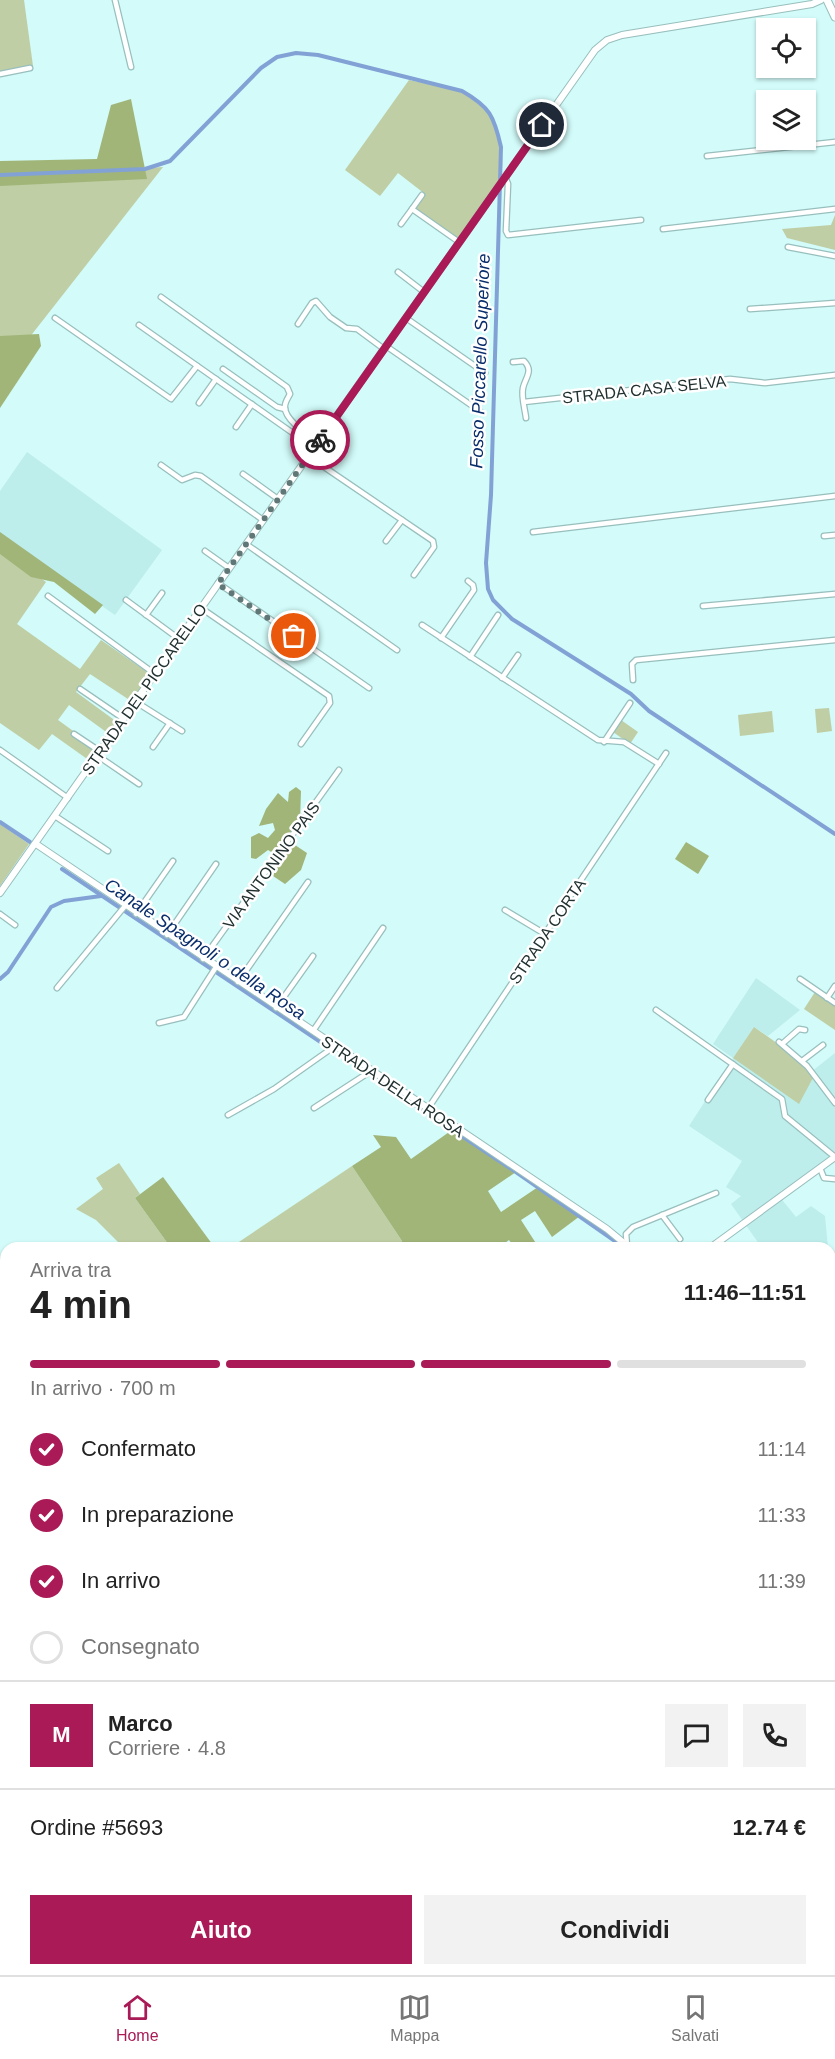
<!DOCTYPE html>
<html lang="it">
<head>
<meta charset="utf-8">
<style>
	body { margin:0; font-family:Arial,sans-serif; background:#f2f2f2; color:#222; height:100vh; display:flex; flex-direction:column; font-size:22px; white-space:nowrap }
	* { box-sizing:border-box; margin:0 }
	p { font-size:20px; color:#767676 }
	.icon { flex:none; width:33px; height:33px; fill:none; stroke:currentColor; stroke-width:2; stroke-linecap:round; stroke-linejoin:round }
	.map { position:relative; flex:1; overflow:hidden }
	.side { position:absolute; left:0px; top:1242px; width:836px; height:734px; display:flex; flex-direction:column; background:#fff; border-radius:18px 18px 0 0; box-shadow:0 2px 4px #0004 }
	.side>* { flex:none }
	.fabs { position:absolute; left:756px; top:18px; display:grid; gap:12px }
	.fabs a { display:grid; place-items:center; width:60px; height:60px; border-radius:0px; background:#fff; box-shadow:0 2px 4px #0004; font-size:30px }
	.pin { position:absolute; display:grid; place-items:center; width:51px; height:51px; color:#fff; margin:-26px; border:3px solid #fff; border-radius:50%; box-shadow:0 2px 6px #0007 }
	.courier { position:absolute; display:grid; place-items:center; width:60px; height:60px; margin:-30px; border:4px solid #a91a56; border-radius:50%; background:#fff; color:#222; box-shadow:0 2px 8px #0007 }
	.headline em { font-style:normal; font-weight:700 }
	.headline div { display:flex; flex-direction:column-reverse }
	.headline { display:flex; align-items:center; justify-content:space-between; height:102px; padding:0 30px }
	h1 { font-size:39px; font-weight:700; line-height:45px }
	.bar { display:grid; grid-template-columns:repeat(4,1fr); gap:9px 6px; align-content:center; height:72px; padding:0 30px }
	.bar i { height:8px; border-radius:4px; background:#e0e0e0 }
	.bar .current { background:#a91a56 }
	.bar p { grid-column:span 4 }
	.line { display:flex; align-items:center; gap:15px; padding:0 30px; border-top:2px solid #e0e0e0 }
	.line div { flex:1 }
	.round { display:grid; place-items:center; flex:none; width:63px; height:63px; border-radius:0px; background:#f2f2f2 }
	ol { padding:0 30px; list-style:none }
	li { display:flex; align-items:center; gap:18px; height:66px }
	li p { margin-inline-start:auto }
	li .icon { padding:6px; border-radius:50%; background:#a91a56; color:#fff; stroke-width:4 }
	li:last-child { color:#767676 }
	li i { width:33px; height:33px; border:3px solid #e0e0e0; border-radius:50% }
	.button { display:flex; gap:12px; margin-top:auto; padding:12px 30px }
	.button a { flex:1; height:69px; border-radius:0px; background:#a91a56; color:#fff; font-size:24px; font-weight:700; line-height:69px; text-align:center }
	.button a+a { background:#f2f2f2; color:#222 }
	.menu { display:flex; justify-content:space-around; align-items:center; height:84px; border-top:2px solid #e0e0e0; background:#fff; font-size:16px; color:#767676 }
	.menu a { display:grid; justify-items:center; gap:3px }
	.menu .current { color:#a91a56 }
	.map>svg:first-child { display:block }
	.built { fill:#bdeeec }
	.green { fill:#bfcea4 }
	.forest { fill:#a1b579 }
	.lines { fill:none; stroke-linecap:round; stroke-linejoin:round }
	.stream { stroke:#6580a4; stroke-width:1.5 }
	.canal { stroke:#82a2d6; stroke-width:4 }
	.street-casing { stroke:#98bfbd; stroke-width:7 }
	.secondary-casing { stroke:#98bfbd; stroke-width:8 }
	.primary-casing { stroke:#98bfbd; stroke-width:9 }
	.street { stroke:#fff; stroke-width:4.5 }
	.secondary { stroke:#fff; stroke-width:6 }
	.primary { stroke:#fff; stroke-width:7 }
	.done { stroke:#5f7776; stroke-width:6; stroke-dasharray:0 10.8 }
	.route { stroke:#a91a56; stroke-width:8 }
	.labels { text-anchor:middle; stroke-width:5; stroke-linejoin:round; paint-order:stroke }
	.street-label { font-size:16px; fill:#213030; stroke:#fff }
	.water-label { font-size:18px; font-style:italic; fill:#082d6a; stroke:#fff }
</style>
</head>
<body>
<div class="map">
<svg width="835" height="1975" viewBox="0 0 835 1975">
	<rect width="100%" height="100%" fill="#d2fbf9"/>
	<g class="built">
		<path d="M27,452L162,550L115,615L0,535V491Z"/>
		<path d="M756,978L800,1010L768,1036L754,1027L733,1058L811,1072L835,1053V1154L779,1196L796,1217L811,1206L825,1216L828,1248H762L731,1204L741,1196L726,1187L742,1161L689,1126L733,1058L713,1044Z"/>
	</g>
	<g class="green">
		<path d="M0,0H24L33,66L0,72Z"/>
		<path d="M409,80C458,90 486,87 500,141C502,150 504,169 500,178C491,199 471,219 458,238L415,208L425,194L398,173L380,196L345,170Z"/>
		<path d="M163,167L0,375V178Z"/>
		<path d="M835,215V250L787,238L782,229L831,225Z"/>
		<path d="M0,548L46,582L17,624L80,669L101,640L150,674L131,701L90,674L76,692L117,722L109,734L69,705L58,720L98,749L90,761L52,734L39,750L0,723Z"/>
		<path d="M829,708L832,731L817,733L815,709Z"/>
		<path d="M772,711L774,732L740,736L738,715Z"/>
		<path d="M621,720L638,732L630,744L613,732Z"/>
		<path d="M0,824L29,844L0,886Z"/>
		<path d="M815,992L835,1005V1030L804,1009Z"/>
		<path d="M754,1027L791,1053L814,1076L799,1104L733,1058Z"/>
		<path d="M119,1163L140,1194L135,1198L171,1248H124L96,1220L76,1209L103,1189L96,1178Z"/>
		<path d="M352,1166L402,1241V1248H230Z"/>
		<path d="M2,1289L6,1295L5,1354L0,1347Z"/>
		<path d="M0,1529L6,1538L4,1569L6,1573L0,1578Z"/>
	</g>
	<g class="forest">
		<path d="M131,99L147,179L0,186V161L97,159L111,105Z"/>
		<path d="M39,334L41,346L0,408V336Z"/>
		<path d="M0,532L103,605L95,614L54,582L31,577L0,554Z"/>
		<path d="M296,787L301,791L300,821L284,844L288,847L292,843L307,853L301,870L285,884L270,874L281,858L268,850L256,859L251,858V837L259,833L268,838L275,830L273,823L259,826L266,809L278,793L288,802L289,792Z"/>
		<path d="M686,842L709,856L698,874L675,859Z"/>
		<path d="M452,1130L516,1172L488,1191L501,1212L538,1187L580,1216L552,1237L535,1211L521,1220L539,1248H515L509,1240L498,1248H402V1241L352,1166L381,1147L373,1135L396,1137L411,1159Z"/>
		<path d="M163,1177L215,1248H171L135,1198Z"/>
		<path d="M831,1345H835V1483L830,1489V1383L833,1382Z"/>
	</g>
	<g class="lines">
		<path class="stream" d="M830,1430L835,1434"/>
		<g class="canal">
			<path d="M0,175L145,169L170,161L261,68L277,57L296,53L318,55L462,91C490,107 494,116 501,147L491,495L486,563L488,589L493,600L512,619L631,694L649,711L835,834"/>
			<path d="M0,822L30,842"/>
			<path d="M62,869L334,1051"/>
			<path d="M0,979L8,972L51,907L64,901L101,896"/>
			<path d="M382,1083L516,1172L625,1248"/>
		</g>
		<g class="street-casing">
			<g id="street">
				<path d="M115,0L131,67"/>
				<path d="M0,74L30,68"/>
				<path d="M707,156L835,142"/>
				<path d="M505,177L508,184L506,231L508,235L641,220"/>
				<path d="M422,195L412,209L459,242"/>
				<path d="M401,224L412,209"/>
				<path d="M663,229L835,209"/>
				<path d="M788,247L835,256"/>
				<path d="M398,272L424,292"/>
				<path d="M161,297L287,387L290,394C288,398 284,403 285,408C285,420 309,436 318,443"/>
				<path d="M750,309L835,303"/>
				<path d="M55,318L171,399L197,366"/>
				<path d="M406,318L485,373"/>
				<path d="M298,324L312,303L316,301L330,317L346,328L357,329L384,349"/>
				<path d="M139,325L314,448"/>
				<path d="M386,346L481,412"/>
				<path d="M513,362L524,361C534,371 525,378 523,388C521,397 525,409 526,418"/>
				<path d="M223,369L277,407L285,409"/>
				<path d="M524,402L730,379L765,383L835,375"/>
				<path d="M199,403L216,379"/>
				<path d="M236,427L252,404"/>
				<path d="M308,456L433,541L434,547L414,575"/>
				<path d="M161,465L182,480L195,475L201,476L263,520"/>
				<path d="M243,474L278,499"/>
				<path d="M533,532L835,496"/>
				<path d="M824,536L835,535"/>
				<path d="M386,541L402,520"/>
				<path d="M246,544L397,650"/>
				<path d="M205,551L229,568"/>
				<path d="M218,583L369,688"/>
				<path d="M48,596L155,674"/>
				<path d="M126,600L179,639"/>
				<path d="M703,606L835,594"/>
				<path d="M201,608L329,696L330,703L301,744"/>
				<path d="M146,615L162,593"/>
				<path d="M422,625L598,740L624,742L659,764"/>
				<path d="M441,638L474,590L473,585L468,581"/>
				<path d="M470,657L498,615"/>
				<path d="M502,678L518,655"/>
				<path d="M633,680L632,664L636,660L835,640"/>
				<path d="M80,689L124,719"/>
				<path d="M136,702L182,731"/>
				<path d="M74,734L101,752"/>
				<path d="M604,742L630,703"/>
				<path d="M153,747L170,723"/>
				<path d="M0,750L68,798"/>
				<path d="M98,756L139,784"/>
				<path d="M55,816L108,851"/>
				<path d="M505,910L545,934"/>
				<path d="M0,914L15,925"/>
				<path d="M136,914L173,861"/>
				<path d="M167,935L216,864"/>
				<path d="M203,959L339,770"/>
				<path d="M800,979L835,1003"/>
				<path d="M238,982L308,882"/>
				<path d="M57,988L125,906"/>
				<path d="M827,998L835,986"/>
				<path d="M276,1008L313,956"/>
				<path d="M656,1010L782,1099L785,1116L835,1157"/>
				<path d="M159,1023L184,1017L216,967"/>
				<path d="M313,1031L383,928"/>
				<path d="M779,1042L807,1066L835,1103"/>
				<path d="M782,1044L799,1029L805,1030"/>
				<path d="M802,1061L823,1045"/>
				<path d="M708,1100L733,1064"/>
				<path d="M314,1108L371,1071"/>
				<path d="M427,1110L666,753"/>
				<path d="M228,1115L274,1089L335,1046"/>
				<path d="M820,1168L824,1178L835,1179"/>
				<path d="M662,1215L680,1239"/>
				<path d="M720,1241L725,1248"/>
				<path d="M627,1245L626,1234L633,1227L716,1193"/>
				<path d="M0,1362L6,1358"/>
				<path d="M5,1456L6,1458"/>
				<path d="M0,1582L6,1578"/>
				<path d="M0,1598L6,1607"/>
				<path d="M0,1675L6,1671"/>
				<path d="M0,1770L6,1778"/>
				<path d="M0,1852L6,1848"/>
				<path d="M0,1855L6,1864"/>
				<path d="M835,1874V1924"/>
				<path d="M0,1904L6,1900"/>
				<path d="M0,1936L6,1938"/>
				<path d="M830,1952H834"/>
				<path d="M83,1970L97,1975"/>
				<path d="M459,1970V1975"/>
				<path d="M525,1970V1975"/>
				<path d="M737,1970V1975"/>
				<path d="M804,1970L805,1975"/>
				<path d="M607,1973L626,1975"/>
				<path d="M25,1975L28,1970"/>
				<path d="M192,1975L193,1970"/>
				<path d="M308,1975L316,1970"/>
				<path d="M322,1975L330,1970"/>
				<path d="M576,1975V1970"/>
				<path d="M650,1975L651,1970"/>
				<path d="M750,1975L760,1970"/>
			</g>
		</g>
		<g class="secondary-casing">
			<g id="secondary">
				<path d="M36,844L607,1229L630,1248"/>
				<path d="M0,893L595,50L607,40L622,35L812,4L821,0"/>
				<path d="M710,1248L835,1157"/>
				<path d="M0,1514L6,1523"/>
				<path d="M0,1523L6,1532"/>
				<path d="M0,1733L6,1729"/>
				<path d="M699,1970L701,1975"/>
				<path d="M109,1975L110,1970"/>
				<path d="M114,1975V1970"/>
				<path d="M375,1975L376,1970"/>
			</g>
		</g>
		<g class="primary-casing">
			<path id="primary" d="M827,0L835,17"/>
		</g>
		<use href="#street" class="street"/>
		<use href="#secondary" class="secondary"/>
		<use href="#primary" class="primary"/>
	</g>
	<g class="lines">
		<path class="done" d="M294,636L218,584L320,440"/>
		<path class="route" d="M320,440L542,125"/>
	</g>
	<g class="labels">
		<g class="street-label">
			<text transform="translate(644 389) rotate(-6)" y="6">STRADA CASA SELVA</text>
			<text transform="translate(144 689) rotate(-55)" y="6">STRADA DEL PICCARELLO</text>
			<text transform="translate(271 865) rotate(-54)" y="6">VIA ANTONINO PAIS</text>
			<text transform="translate(547 931) rotate(-56)" y="6">STRADA CORTA</text>
			<text transform="translate(393 1086) rotate(34)" y="6">STRADA DELLA ROSA</text>
		</g>
		<g class="water-label">
			<text transform="translate(480 361) rotate(-88)" y="6">Fosso Piccarello Superiore</text>
			<text transform="translate(205 949) rotate(34)" y="6">Canale Spagnoli o della Rosa</text>
		</g>
	</g>
</svg>
<div class="fabs">
<a><svg class="icon" aria-label="locate" viewBox="0 0 24 24"><circle cx="12" cy="12" r="6"/><path d="M12 2v4M12 18v4M2 12h4M18 12h4"/></svg></a>
<a><svg class="icon" aria-label="layers" viewBox="0 0 24 24"><path d="M12 4l9 5-9 5-9-5zM3 14l9 5 9-5"/></svg></a>
</div>
<div class="pin" style="left:294px;top:636px;background:#ea580c"><svg class="icon" aria-label="bag" viewBox="0 0 24 24"><path d="M5 8h14l-1 12H6zM9 8a3 3 0 0 1 6 0"/></svg></div>
<div class="pin" style="left:542px;top:125px;background:#1f2937"><svg class="icon" aria-label="home" viewBox="0 0 24 24"><path d="M3 11l9-7 9 7M6 9v11h12V9"/></svg></div>
<div class="courier" style="left:320px;top:440px"><svg class="icon" aria-label="bike" viewBox="0 0 24 24"><circle cx="6" cy="16" r="4"/><circle cx="18" cy="16" r="4"/><path d="M6 16l4-8h5l3 8M10 8l3 8H6M13 5h3"/></svg></div>
<section class="side">
<div class="headline"><div><h1>4 min</h1><p>Arriva tra</p></div><em>11:46–11:51</em></div>
<div class="bar"><i class="current"></i><i class="current"></i><i class="current"></i><i></i><p>In arrivo · 700 m</p></div>
<ol>
<li><svg class="icon" aria-label="check" viewBox="0 0 24 24"><path d="M5 12l5 5 9-10"/></svg>Confermato<p>11:14</p></li>
<li><svg class="icon" aria-label="check" viewBox="0 0 24 24"><path d="M5 12l5 5 9-10"/></svg>In preparazione<p>11:33</p></li>
<li><svg class="icon" aria-label="check" viewBox="0 0 24 24"><path d="M5 12l5 5 9-10"/></svg>In arrivo<p>11:39</p></li>
<li><i></i>Consegnato</li>
</ol>
<div class="line" style="height:108px"><b class="round" style="background:#a91a56;color:#fff">M</b><div><b>Marco</b><p>Corriere · 4.8</p></div><a class="round"><svg class="icon" aria-label="chat" viewBox="0 0 24 24"><path d="M4 5h16v11H9l-5 4z"/></svg></a><a class="round"><svg class="icon" aria-label="phone" viewBox="0 0 24 24"><path d="M5 4h4l2 5-3 2q2 4 5 5l2-3 5 2v4C11 20 4 13 5 4z"/></svg></a></div>
<div class="line" style="height:78px"><div>Ordine #5693</div><b>12.74 €</b></div>
<div class="button"><a>Aiuto</a><a>Condividi</a></div>
</section>
</div>
<nav class="menu">
<a class="current"><svg class="icon" aria-label="home" viewBox="0 0 24 24"><path d="M3 11l9-7 9 7M6 9v11h12V9"/></svg>Home</a>
<a><svg class="icon" aria-label="map" viewBox="0 0 24 24"><path d="M3 6l6-2 6 2 6-2v14l-6 2-6-2-6 2zM9 4v14M15 6v14"/></svg>Mappa</a>
<a><svg class="icon" aria-label="saved" viewBox="0 0 24 24"><path d="M7 4h10v16l-5-4-5 4z"/></svg>Salvati</a>
</nav>
</body>
</html>
